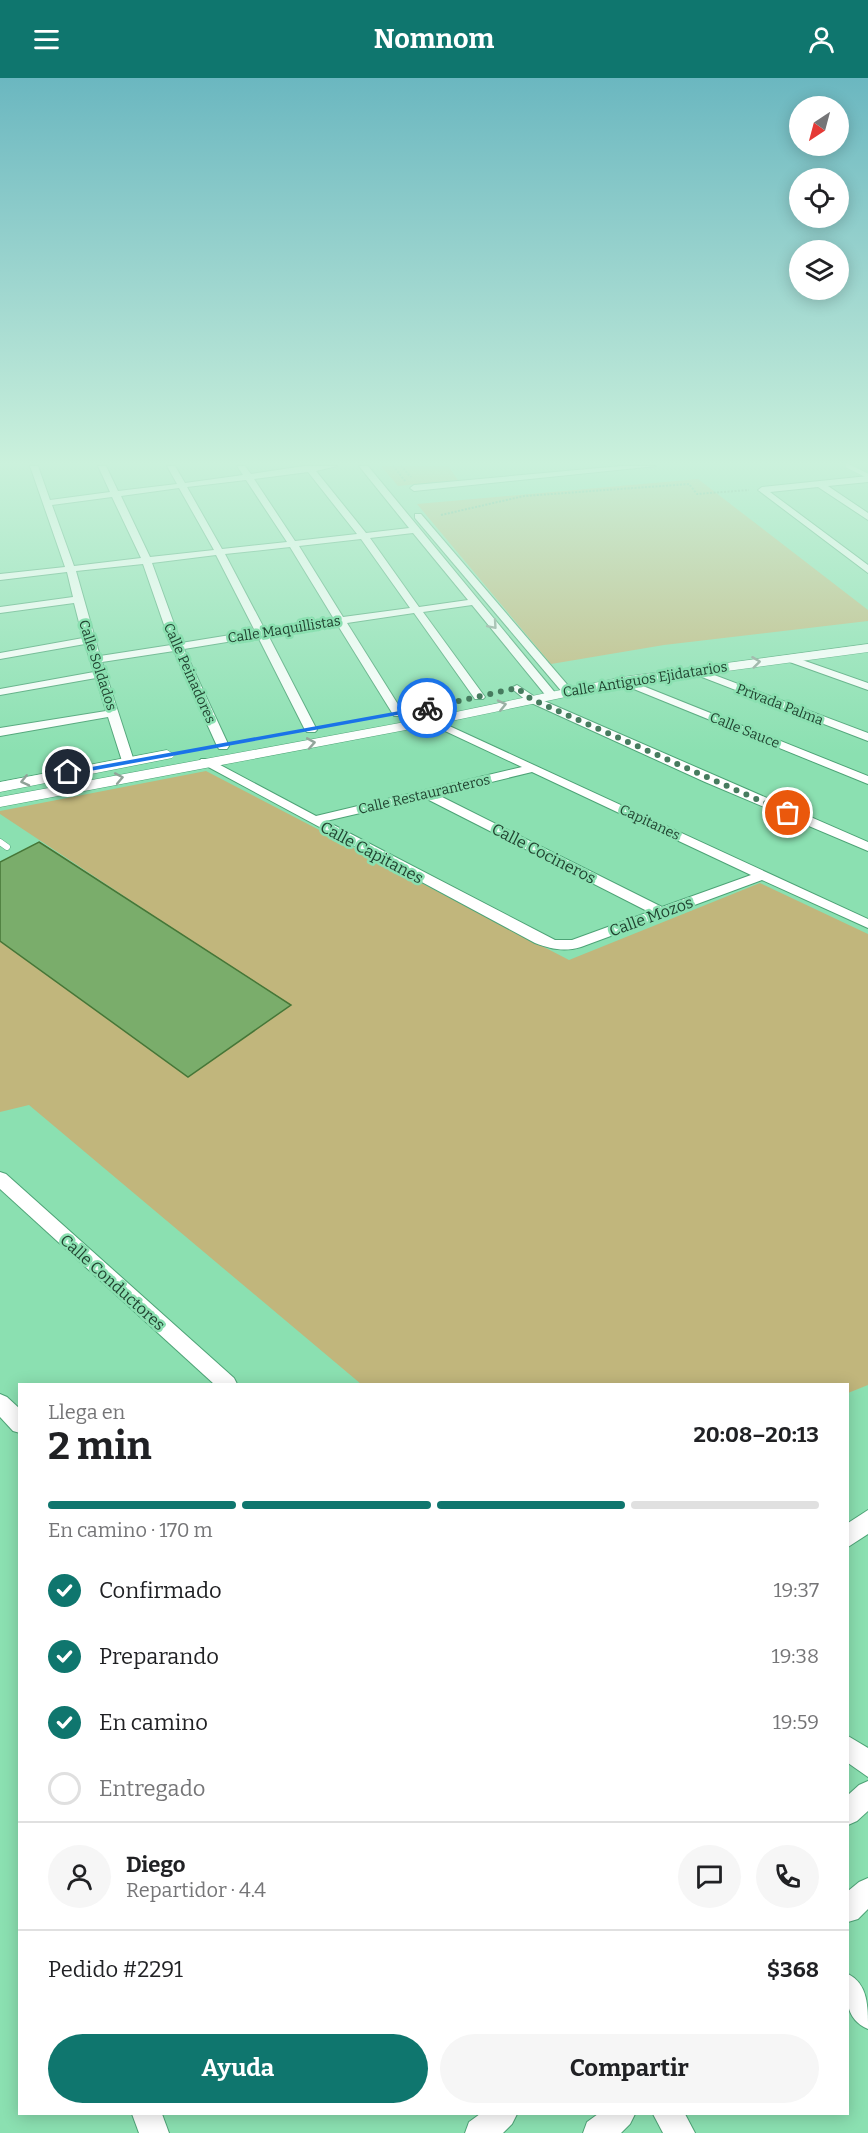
<!DOCTYPE html>
<html lang="es">
<head>
<meta charset="utf-8">
<style>
	body { margin:0; font-family:Bitter,serif; background:#f6f6f6; color:#202124; height:100vh; display:flex; flex-direction:column; font-size:22px; white-space:nowrap }
	* { box-sizing:border-box; margin:0 }
	p { font-size:20px; color:#757577 }
	.icon { flex:none; width:33px; height:33px; fill:none; stroke:currentColor; stroke-width:2; stroke-linecap:round; stroke-linejoin:round }
	.map { position:relative; flex:1; overflow:hidden }
	.details { position:absolute; left:18px; top:1305px; width:831px; height:732px; display:flex; flex-direction:column; background:#fff; border-radius:0px; box-shadow:0 3px 15px #0003 }
	.details>* { flex:none }
	.needle { width:39px; rotate:216deg }
	.controls { position:absolute; left:789px; top:18px; display:grid; gap:12px }
	.controls a { display:grid; place-items:center; width:60px; height:60px; border-radius:50%; background:#fff; box-shadow:0 3px 15px #0003; font-size:30px }
	.pin { position:absolute; display:grid; place-items:center; width:51px; height:51px; color:#fff; margin:-26px; border:3px solid #fff; border-radius:50%; box-shadow:0 2px 6px #0007 }
	.courier { position:absolute; display:grid; place-items:center; width:60px; height:60px; margin:-30px; border:4px solid #1a73e8; border-radius:50%; background:#fff; color:#222; box-shadow:0 2px 8px #0007 }
	.headline em { font-style:normal; font-weight:700 }
	.headline div { display:flex; flex-direction:column-reverse }
	.headline { display:flex; align-items:center; justify-content:space-between; height:102px; padding:0 30px }
	h1 { font-size:39px; font-weight:700; line-height:45px }
	.bar { display:grid; grid-template-columns:repeat(4,1fr); gap:9px 6px; align-content:center; height:72px; padding:0 30px }
	.bar i { height:8px; border-radius:4px; background:#e0e0e0 }
	.bar .active { background:#0f766e }
	.bar p { grid-column:span 4 }
	.line { display:flex; align-items:center; gap:15px; padding:0 30px; border-top:2px solid #e0e0e0 }
	.line div { flex:1 }
	.round { display:grid; place-items:center; flex:none; width:63px; height:63px; border-radius:32px; background:#f6f6f6 }
	ol { padding:0 30px; list-style:none }
	li { display:flex; align-items:center; gap:18px; height:66px }
	li p { margin-inline-start:auto }
	li .icon { padding:6px; border-radius:50%; background:#0f766e; color:#fff; stroke-width:4 }
	li:last-child { color:#757577 }
	li i { width:33px; height:33px; border:3px solid #e0e0e0; border-radius:50% }
	.button { display:flex; gap:12px; margin-top:auto; padding:12px 30px }
	.button a { flex:1; height:69px; border-radius:36px; background:#0f766e; color:#fff; font-size:24px; font-weight:700; line-height:69px; text-align:center }
	.button a+a { background:#f6f6f6; color:#202124 }
	header { display:flex; justify-content:space-between; align-items:center; height:78px; padding:0 30px; background:#0f766e; color:#fff; font-size:27px; font-weight:700 }
	.map>svg:first-child { display:block }
	.green { fill:#c1b67c }
	.building { fill:#7aad6b; stroke:#467637; stroke-width:1.5 }
	.lines { fill:none; stroke-linecap:round; stroke-linejoin:round }
	.service-far1-casing { stroke:#4da376; stroke-width:5 }
	.service-casing { stroke:#4da376; stroke-width:7 }
	.minor-casing { stroke:#4da376; stroke-width:2 }
	.tertiary-casing { stroke:#4da376; stroke-width:1 }
	.path { stroke:#63a581; stroke-width:2; stroke-dasharray:2 1.5; stroke-linecap:butt }
	.service-far1 { stroke:#fff; stroke-width:4.5 }
	.service { stroke:#fff; stroke-width:6 }
	.minor { fill:#fff; fill-rule:evenodd }
	.tertiary { fill:#fff; fill-rule:evenodd }
	.oneway { stroke:#90a298 }
	.route { fill:#1a73e8 }
	.done { stroke:#467b5e; stroke-width:6; stroke-dasharray:0 10.8 }
	.labels { text-anchor:middle; stroke-width:5; stroke-linejoin:round; paint-order:stroke }
	.far-street-label { font-size:14px; fill:#214431; stroke:#8be0b1 }
	.street-label { font-size:16px; fill:#214431; stroke:#8be0b1 }
</style>
</head>
<body>
<header><svg class="icon" aria-label="menu" viewBox="0 0 24 24"><path d="M4 6h16M4 12h16M4 18h16"/></svg>Nomnom<svg class="icon" aria-label="person" viewBox="0 0 24 24"><circle cx="12" cy="8" r="4"/><path d="M4 21q1-7 8-7t8 7"/></svg></header>
<div class="map">
<svg width="868" height="2055" viewBox="0 0 868 2055">
	<rect width="100%" height="100%" fill="#8be0b1"/>
	<g class="green">
		<path d="M381,388H448L458,402L398,408Z"/>
		<path d="M698,401L868,532V543L664,567L551,586L417,426Z"/>
		<path d="M206,693L569,882L760,805L868,856V1307L848,1315V1306H361L29,1027L0,1034V862L188,999L290,928L0,736V733Z"/>
	</g>
	<path class="building" d="M39,764L291,927L188,999L0,863V784Z"/>
	<g class="lines">
		<g class="service-far1-casing">
			<path id="service-far1" d="M848,388L868,398"/>
		</g>
		<g class="service-casing">
			<path id="service" d="M0,764L7,769"/>
		</g>
		<g class="minor-casing">
			<g id="minor">
				<path d="M30,388H38L50,422L110,414L98,388H106L118,413L177,406L167,388H175L185,405L243,397L237,388H245L251,396L304,388H337L316,393L366,455L409,450L359,388H368L557,617L555,619H547L472,527L423,534L485,619L483,621H475L414,535L347,545L404,636L402,638H394L337,546L268,557L317,652L315,654H307L305,652L258,559L184,571L229,668L227,671H219L217,668L174,573L102,584L134,683L132,686H124L122,683L108,639L0,658V650L106,633L96,600L0,617V611L94,594L85,566L0,581V575L83,560L74,525L0,535V529L73,519L67,494L0,502V496L65,489ZM308,394L357,456L295,463L254,401ZM246,402L287,464L222,471L187,409ZM179,410L214,472L150,479L121,418ZM112,419L141,480L74,488L52,427ZM413,455L468,522L419,529L370,460ZM361,461L410,530L343,539L299,468ZM290,469L334,541L265,552L225,476ZM216,477L255,553L181,565L152,485ZM143,486L171,567L100,578L76,493Z"/>
				<path d="M621,388H656L414,413L410,410L414,407Z"/>
				<path d="M868,398V404L828,408L868,435V442L818,409L770,414L868,487V495L758,412L762,409Z"/>
				<path d="M415,436H421L571,611V615H563L415,440Z"/>
				<path d="M788,577L868,605V612L784,582L783,580Z"/>
				<path d="M693,589L868,655V663L689,594L688,592Z"/>
				<path d="M623,600L868,698V706L619,605V601Z"/>
				<path d="M517,607L535,619L868,764V773L705,704L527,623L511,610Z"/>
				<path d="M432,640L868,841V850L762,802L581,869C564,874 551,871 535,865L199,684L201,681H209L316,738L522,689L428,645L426,643ZM532,694L751,797L662,829L438,717ZM425,720L649,834L572,862H555L326,743Z"/>
				<path d="M0,1094L6,1096L234,1300L237,1306H214L0,1111Z"/>
				<path d="M0,1316L7,1319L20,1331V1355L13,1353L0,1339Z"/>
				<path d="M868,1432V1456L848,1469V1445Z"/>
				<path d="M848,1658L868,1670V1699L848,1685Z"/>
				<path d="M868,1703V1733L857,1743L848,1747V1717L859,1707Z"/>
				<path d="M868,1800V1831L858,1841L848,1844V1813L859,1804Z"/>
				<path d="M848,1896C868,1906 868,1928 868,1951C844,1941 846,1918 848,1896Z"/>
				<path d="M132,2036H162L169,2055H139Z"/>
				<path d="M480,2036H517L512,2046L503,2055H465L469,2044Z"/>
				<path d="M598,2036H635L630,2046L621,2055H583L587,2044Z"/>
				<path d="M653,2036H685L695,2055H663Z"/>
			</g>
		</g>
		<g class="tertiary-casing">
			<g id="tertiary">
				<path d="M868,566V574L623,607L432,647L0,729V719L432,639L623,599Z"/>
				<path d="M167,672L175,677L172,680L0,714V704Z"/>
			</g>
		</g>
		<g class="path">
			<path d="M393,388L406,404"/>
			<path d="M401,388L411,399"/>
			<path d="M441,437L524,418L689,406L697,416L749,412"/>
		</g>
		<use href="#service-far1" class="service-far1"/>
		<use href="#service" class="service"/>
		<use href="#minor" class="minor"/>
		<use href="#tertiary" class="tertiary"/>
	</g>
	<defs><path id="oneway-chevron" d="M-2-3.5L2.5 0L-2 3.5" fill="none" stroke-width="1.6" stroke-linecap="round" stroke-linejoin="round" transform="scale(1.5)"/></defs>
	<g class="oneway">
		<use href="#oneway-chevron" transform="translate(493 547) rotate(49)"/>
		<use href="#oneway-chevron" transform="translate(756 584) rotate(-7)"/>
		<use href="#oneway-chevron" transform="translate(502 627) rotate(-13)"/>
		<use href="#oneway-chevron" transform="translate(311 665) rotate(-10)"/>
		<use href="#oneway-chevron" transform="translate(119 700) rotate(-11)"/>
		<use href="#oneway-chevron" transform="translate(25 703) rotate(167)"/>
	</g>
	<linearGradient id="sky" x2="0" y2="1"><stop stop-color="#6bb7c0"/><stop offset="0.57" stop-color="#cbf1dc"/><stop offset="1" stop-color="#cbf1dc" stop-opacity="0"/></linearGradient>
	<rect width="868" height="676" fill="url(#sky)"/>
	<path class="route" d="M427,628L430,631L68,697L64,694Z"/>
	<g class="lines">
		<path class="done" d="M427,630L517,610L531,621L788,735"/>
	</g>
	<g class="labels">
		<g class="far-street-label">
			<text transform="translate(284 551) rotate(-9)" y="5">Calle Maquillistas</text>
			<text transform="translate(98 587) rotate(72)" y="5">Calle Soldados</text>
			<text transform="translate(190 595) rotate(66)" y="5">Calle Peinadores</text>
			<text transform="translate(645 601) rotate(-9)" y="5">Calle Antiguos Ejidatarios</text>
			<text transform="translate(780 626) rotate(21)" y="5">Privada Palma</text>
			<text transform="translate(745 652) rotate(22)" y="5">Calle Sauce</text>
			<text transform="translate(424 716) rotate(-13)" y="5">Calle Restauranteros</text>
			<text transform="translate(650 744) rotate(25)" y="5">Capitanes</text>
		</g>
		<g class="street-label">
			<text transform="translate(372 774) rotate(28)" y="6">Calle Capitanes</text>
			<text transform="translate(544 775) rotate(27)" y="6">Calle Cocineros</text>
			<text transform="translate(651 838) rotate(-20)" y="6">Calle Mozos</text>
			<text transform="translate(113 1204) rotate(42)" y="6">Calle Conductores</text>
		</g>
	</g>
</svg>
<div class="controls">
<a><svg class="needle" viewBox="-14 -14 28 28"><path d="M0-13l5 13h-10z" fill="#e53935"/><path d="M0 13l5-13h-10z" fill="#757577"/></svg></a>
<a><svg class="icon" aria-label="locate" viewBox="0 0 24 24"><circle cx="12" cy="12" r="6"/><path d="M12 2v4M12 18v4M2 12h4M18 12h4"/></svg></a>
<a><svg class="icon" aria-label="layers" viewBox="0 0 24 24"><path d="M12 4l9 5-9 5-9-5zM3 14l9 5 9-5"/></svg></a>
</div>
<div class="pin" style="left:788px;top:735px;background:#ea580c"><svg class="icon" aria-label="bag" viewBox="0 0 24 24"><path d="M5 8h14l-1 12H6zM9 8a3 3 0 0 1 6 0"/></svg></div>
<div class="pin" style="left:68px;top:694px;background:#1f2937"><svg class="icon" aria-label="home" viewBox="0 0 24 24"><path d="M3 11l9-7 9 7M6 9v11h12V9"/></svg></div>
<div class="courier" style="left:427px;top:630px"><svg class="icon" aria-label="bike" viewBox="0 0 24 24"><circle cx="6" cy="16" r="4"/><circle cx="18" cy="16" r="4"/><path d="M6 16l4-8h5l3 8M10 8l3 8H6M13 5h3"/></svg></div>
<section class="details">
<div class="headline"><div><h1>2 min</h1><p>Llega en</p></div><em>20:08–20:13</em></div>
<div class="bar"><i class="active"></i><i class="active"></i><i class="active"></i><i></i><p>En camino · 170 m</p></div>
<ol>
<li><svg class="icon" aria-label="check" viewBox="0 0 24 24"><path d="M5 12l5 5 9-10"/></svg>Confirmado<p>19:37</p></li>
<li><svg class="icon" aria-label="check" viewBox="0 0 24 24"><path d="M5 12l5 5 9-10"/></svg>Preparando<p>19:38</p></li>
<li><svg class="icon" aria-label="check" viewBox="0 0 24 24"><path d="M5 12l5 5 9-10"/></svg>En camino<p>19:59</p></li>
<li><i></i>Entregado</li>
</ol>
<div class="line" style="height:108px"><a class="round"><svg class="icon" aria-label="person" viewBox="0 0 24 24"><circle cx="12" cy="8" r="4"/><path d="M4 21q1-7 8-7t8 7"/></svg></a><div><b>Diego</b><p>Repartidor · 4.4</p></div><a class="round"><svg class="icon" aria-label="chat" viewBox="0 0 24 24"><path d="M4 5h16v11H9l-5 4z"/></svg></a><a class="round"><svg class="icon" aria-label="phone" viewBox="0 0 24 24"><path d="M5 4h4l2 5-3 2q2 4 5 5l2-3 5 2v4C11 20 4 13 5 4z"/></svg></a></div>
<div class="line" style="height:78px"><div>Pedido #2291</div><b>$368</b></div>
<div class="button"><a>Ayuda</a><a>Compartir</a></div>
</section>
</div>
</body>
</html>
